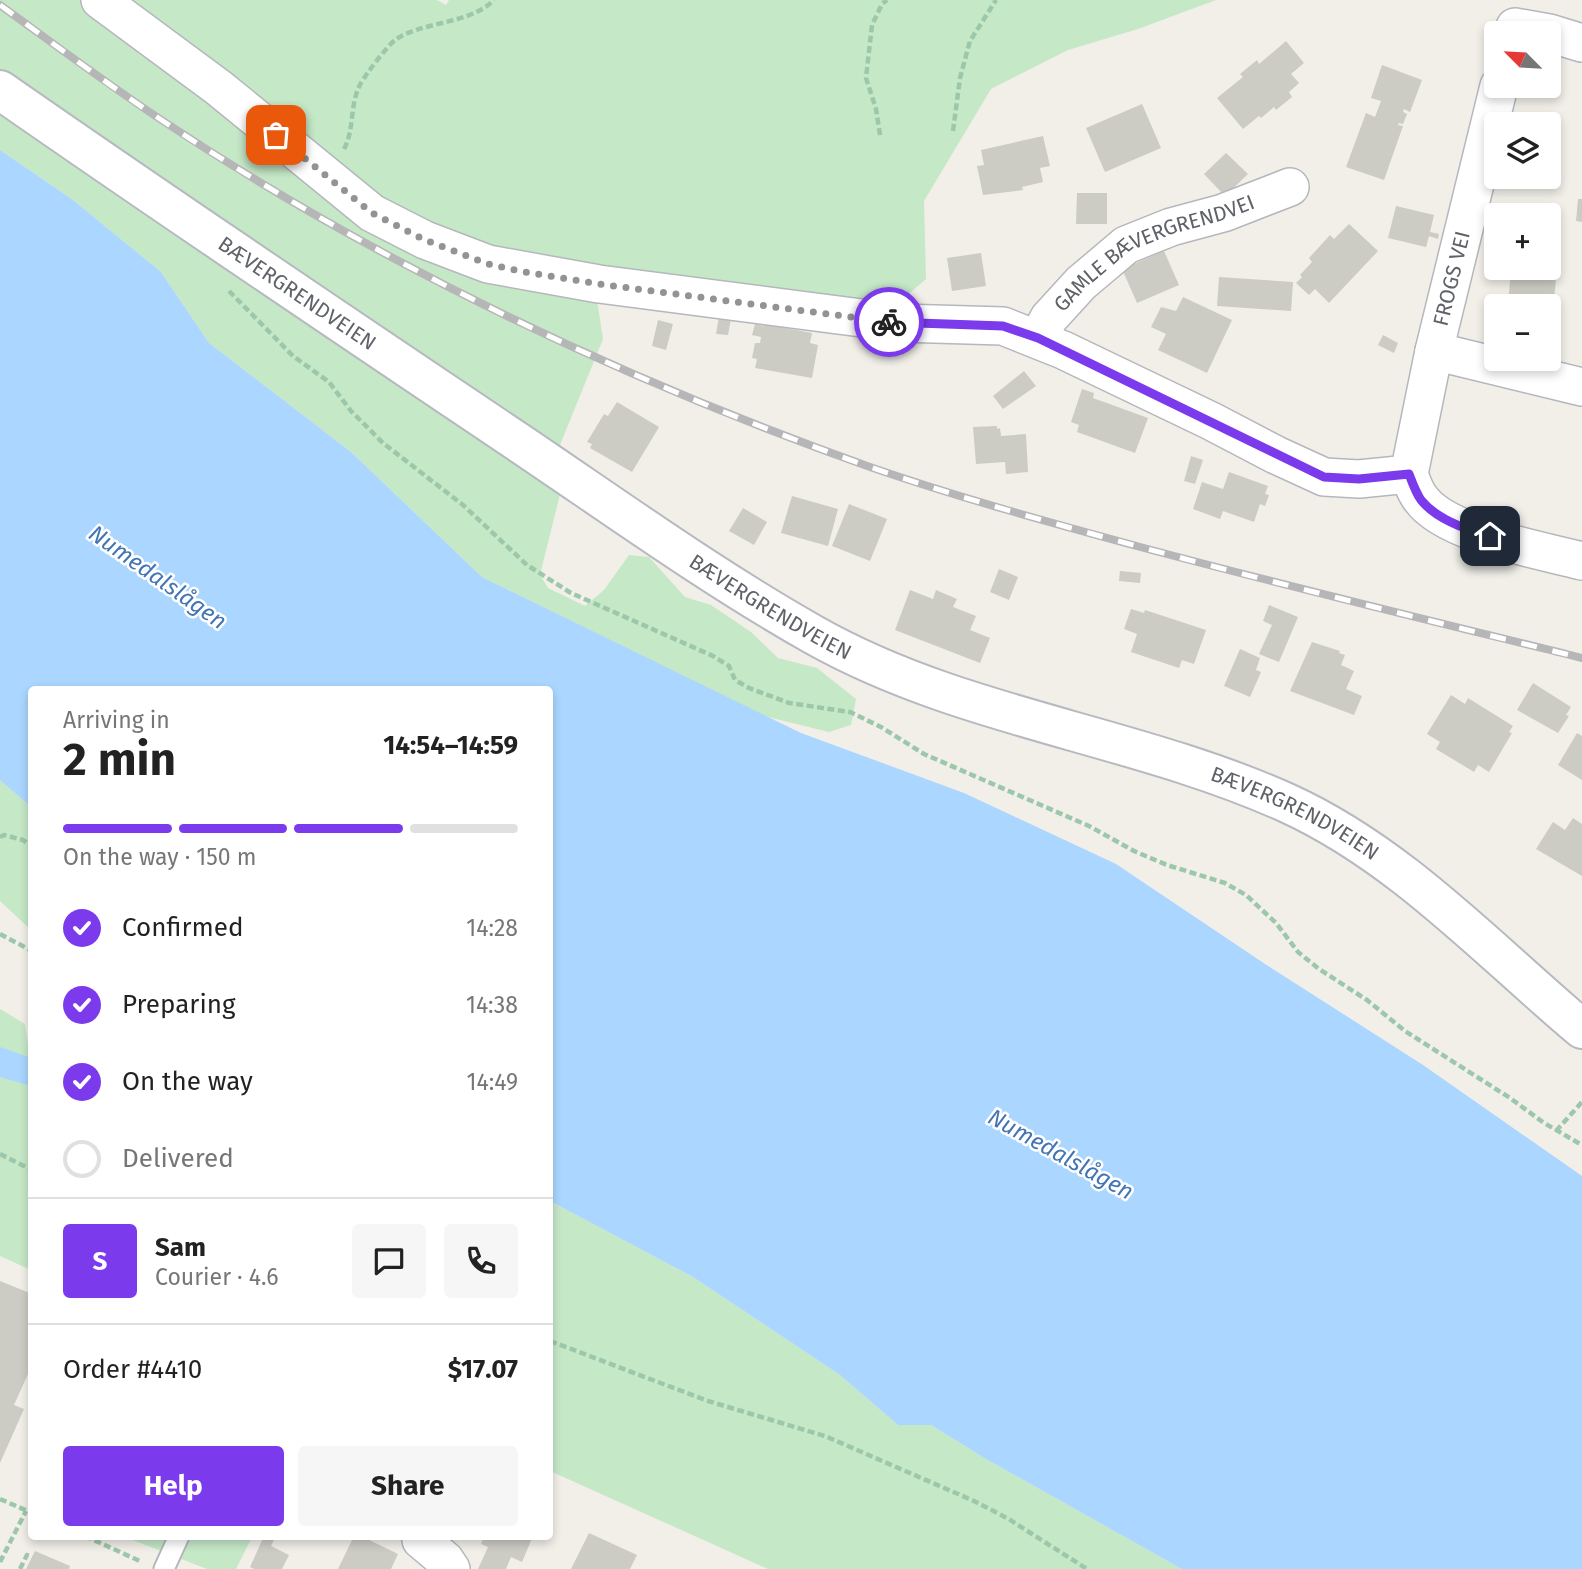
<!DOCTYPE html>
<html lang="en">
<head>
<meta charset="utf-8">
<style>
	body { margin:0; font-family:"Fira Sans",sans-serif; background:#f6f6f6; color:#222; height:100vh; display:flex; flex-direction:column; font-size:26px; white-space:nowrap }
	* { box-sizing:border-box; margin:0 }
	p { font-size:23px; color:#767676 }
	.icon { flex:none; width:38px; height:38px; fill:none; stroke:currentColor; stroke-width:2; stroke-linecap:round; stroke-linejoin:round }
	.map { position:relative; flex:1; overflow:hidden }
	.details { position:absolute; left:28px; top:686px; width:525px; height:854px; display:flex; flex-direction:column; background:#fff; border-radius:7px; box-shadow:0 4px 10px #0003 }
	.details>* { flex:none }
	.needle { width:46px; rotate:294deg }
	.fabs { position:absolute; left:1484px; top:21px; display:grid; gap:14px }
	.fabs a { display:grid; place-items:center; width:77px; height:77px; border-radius:7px; background:#fff; box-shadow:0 4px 10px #0003; font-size:35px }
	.pin { position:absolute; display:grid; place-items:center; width:60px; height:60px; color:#fff; margin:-30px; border-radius:14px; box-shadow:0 4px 10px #0006 }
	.courier { position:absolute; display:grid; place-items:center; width:70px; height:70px; margin:-35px; border:5px solid #7c3aed; border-radius:50%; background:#fff; color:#222; box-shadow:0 2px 9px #0007 }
	.headline em { font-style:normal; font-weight:700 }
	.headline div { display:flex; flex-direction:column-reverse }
	.headline { display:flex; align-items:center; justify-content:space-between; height:119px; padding:0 35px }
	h1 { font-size:46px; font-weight:700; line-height:52px }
	.bar { display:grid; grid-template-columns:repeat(4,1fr); gap:10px 7px; align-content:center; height:84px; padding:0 35px }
	.bar i { height:9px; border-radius:5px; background:#e0e0e0 }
	.bar .selected { background:#7c3aed }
	.bar p { grid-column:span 4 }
	.line { display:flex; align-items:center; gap:18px; padding:0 35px; border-top:2px solid #e0e0e0 }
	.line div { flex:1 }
	.round { display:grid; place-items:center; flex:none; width:74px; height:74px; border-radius:7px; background:#f6f6f6 }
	ol { padding:0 35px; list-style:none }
	li { display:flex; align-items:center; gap:21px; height:77px }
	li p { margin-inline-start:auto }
	li .icon { padding:7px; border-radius:50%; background:#7c3aed; color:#fff; stroke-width:4 }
	li:last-child { color:#767676 }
	li i { width:38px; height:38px; border:4px solid #e0e0e0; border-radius:50% }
	.button { display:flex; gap:14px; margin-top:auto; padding:14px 35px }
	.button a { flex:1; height:80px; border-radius:7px; background:#7c3aed; color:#fff; font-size:28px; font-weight:700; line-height:80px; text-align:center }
	.button a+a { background:#f6f6f6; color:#222 }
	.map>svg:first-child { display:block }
	.green { fill:#c5e8c7 }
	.water { fill:#aad6ff }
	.building { fill:#cccbc4 }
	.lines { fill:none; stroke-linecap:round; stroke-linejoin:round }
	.lane-casing { stroke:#b5b7bc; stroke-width:23 }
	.street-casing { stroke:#b5b7bc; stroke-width:40 }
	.secondary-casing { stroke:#b6b9bf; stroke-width:42 }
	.path { stroke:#9cc7aa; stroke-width:4.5; stroke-dasharray:7 3.5; stroke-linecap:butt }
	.lane { stroke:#fff; stroke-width:19 }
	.street { stroke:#fff; stroke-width:37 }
	.secondary { stroke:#fff; stroke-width:38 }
	.rail-casing { stroke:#b6b6b8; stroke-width:8 }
	.rail { stroke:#fff; stroke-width:5; stroke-dasharray:16; stroke-linecap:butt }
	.done { stroke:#929395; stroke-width:7; stroke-dasharray:0 12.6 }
	.route { stroke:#7c3aed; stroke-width:9 }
	.labels { text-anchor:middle; stroke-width:5; stroke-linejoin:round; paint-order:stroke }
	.street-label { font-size:21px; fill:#5f6268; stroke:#fff }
	.water-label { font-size:23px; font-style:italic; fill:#4475b3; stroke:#fff }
</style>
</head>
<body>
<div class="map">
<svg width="1582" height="1569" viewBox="0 0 1582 1569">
	<rect width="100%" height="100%" fill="#f1efe8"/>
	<g class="green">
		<path d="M0,0H437L446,5L449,0H1216L1138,29L1068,50L991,89L924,201L926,279L897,304L695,278L597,300L603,339L560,445L553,480L561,490L540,575L548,588L585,606L604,590L629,555L649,557L685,597L711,605L751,632L778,658L817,668L856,699L851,725L829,732L764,716L482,577L351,452L209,343L161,272L73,200L0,150Z"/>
		<path d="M0,780L31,807V930L0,901Z"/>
		<path d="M0,1009L25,1024L31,1064V1270L0,1256Z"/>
		<path d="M550,1201L693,1277L840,1375L898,1425H931L986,1459L1182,1569H768L550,1471Z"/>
		<path d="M125,1537H252L236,1569H207Z"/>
	</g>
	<g class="water">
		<path d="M0,150L73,200L161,272L209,343L351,452L482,577L801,733L964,793L1116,864L1265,964L1423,1065L1582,1176V1569H1182L986,1459L931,1425H898L840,1375L693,1277L550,1201V690H32L31,807L0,780Z"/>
		<path d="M0,1047L31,1058V1086L0,1077Z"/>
	</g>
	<g class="building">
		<path d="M1286,41L1304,63L1291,74L1299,83L1289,92L1292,97L1276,110L1274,107L1261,118L1259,116L1243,129L1217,98L1243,77L1240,74L1257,60L1259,64Z"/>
		<path d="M1382,65L1422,80L1410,112L1404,109L1403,112L1407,114L1403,124L1399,123L1398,125L1403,126L1384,180L1346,167L1366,113L1375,117L1381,101L1371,98Z"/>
		<path d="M1142,104L1161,148L1105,172L1086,128Z"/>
		<path d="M1043,136L1050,166L1040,168L1043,182L1022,187L1023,190L983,195L977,166L984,165L981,150Z"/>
		<path d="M1226,153L1248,174L1225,196L1204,174Z"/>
		<path d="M1077,193H1107V224H1076Z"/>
		<path d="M1578,199H1582V222L1576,221Z"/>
		<path d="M1396,206L1434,215L1430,232L1439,234L1438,239L1429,236L1426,247L1388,238Z"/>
		<path d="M1349,224L1378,251L1329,303L1315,289L1309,295L1296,283L1302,277L1300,275L1312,262L1309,258L1330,235L1334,239Z"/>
		<path d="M1164,251L1179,285L1137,303L1122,269Z"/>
		<path d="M981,253L986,286L952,291L947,258Z"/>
		<path d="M1549,258L1558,259L1554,299L1538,297L1537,306H1508L1511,268H1549Z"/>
		<path d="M1219,277L1293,282L1291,311L1217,306Z"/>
		<path d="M1183,297L1232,320L1207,373L1158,350L1166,334L1151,327L1161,307L1176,311Z"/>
		<path d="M719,317L731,319L728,335L716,334Z"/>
		<path d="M658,320L673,324L666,350L652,346Z"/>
		<path d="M755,324L764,326V324L812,333L810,343L818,345L812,378L755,368L757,359L752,358L755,343H760L761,337L752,335Z"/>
		<path d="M1383,335L1398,343L1394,353L1378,345Z"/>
		<path d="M1024,371L1036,386L1003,409L993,396Z"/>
		<path d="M1082,389L1094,393L1093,398L1148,418L1135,453L1077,432L1079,425L1071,422Z"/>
		<path d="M617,402L659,427L632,472L590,448L592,444L587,442L604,414L608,416Z"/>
		<path d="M997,426V429L1000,428L1001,436L1026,434L1028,472L1006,474L1005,462L976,464L973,427Z"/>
		<path d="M1191,456L1203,460L1195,484L1184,481Z"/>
		<path d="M1229,472L1268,486L1265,494L1269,495L1265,506L1260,504L1254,522L1223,511L1220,519L1193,509L1202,482L1223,489Z"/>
		<path d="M792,496L838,509L828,546L781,533Z"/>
		<path d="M849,504L887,519L870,561L832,546Z"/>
		<path d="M743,508L767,522L754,545L729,531Z"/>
		<path d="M999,569L1018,577L1009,600L990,592Z"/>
		<path d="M1120,571L1141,573L1140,583L1119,581Z"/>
		<path d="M910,590L933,599L936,590L957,599L953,607L976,616L970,630L990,638L980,663L895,630Z"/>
		<path d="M1269,605L1298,617L1279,662L1259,654L1272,625L1263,621Z"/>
		<path d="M1131,609L1144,613L1145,610L1206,630L1194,664L1182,660L1179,668L1131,652L1137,634L1124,629Z"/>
		<path d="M1312,642L1340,651L1339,653L1345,655L1341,665L1354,671L1346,689L1362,696L1354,715L1290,691Z"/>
		<path d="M1240,649L1260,658L1256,670L1261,672L1250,697L1224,686Z"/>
		<path d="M1533,683L1571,707L1566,715L1569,716L1558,733L1517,710Z"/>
		<path d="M1451,695L1465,704L1468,698L1513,726L1509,732L1512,733L1489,772L1478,765L1474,772L1436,749L1440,742L1427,734Z"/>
		<path d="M1577,733L1582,736V780L1558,765Z"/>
		<path d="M1573,818L1582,824V876L1536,849L1553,822L1565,830Z"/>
		<path d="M0,1281L32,1294V1365L14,1405L24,1409L0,1463Z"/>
		<path d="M589,1533L637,1555L630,1569H571Z"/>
		<path d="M264,1536L274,1540L271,1546L289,1555L282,1569H254L250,1567Z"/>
		<path d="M354,1536H361L398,1554L391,1569H338Z"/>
		<path d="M484,1536H533L522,1562L511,1557L506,1569H478L488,1547L481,1544Z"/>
		<path d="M35,1551L70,1566L69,1569H26Z"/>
	</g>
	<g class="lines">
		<g class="lane-casing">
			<path id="lane" d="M164,1569L179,1536"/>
		</g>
		<g class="street-casing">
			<g id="street">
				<path d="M100,0L219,88L372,213L425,240L488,264L599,284L900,323L1003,326L1063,350L1211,421L1276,455L1324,477L1359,479L1409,474"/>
				<path d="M1515,27L1549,33L1582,43"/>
				<path id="s1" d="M1038,338L1049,318L1081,283L1126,245L1171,227L1223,213L1290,187"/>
				<path d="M1434,351L1582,387"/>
				<path id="s2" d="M1409,474L1434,351L1499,86"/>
				<path d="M1409,474C1412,482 1415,492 1421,499C1446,534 1540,550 1582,561"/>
				<path d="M421,1540L445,1560L451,1569"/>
			</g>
		</g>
		<g class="secondary-casing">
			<g id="secondary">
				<path id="s3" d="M0,90C168,207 339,322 509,436C609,503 708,575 814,635C961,718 1134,734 1287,803C1401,855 1488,950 1582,1029"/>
			</g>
		</g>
		<g class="path">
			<path d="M953,131L960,78L970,41L996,0"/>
			<path d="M880,135L876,109L866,78L872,25L882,4L887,0"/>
			<path d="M344,149C355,129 349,104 361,83C366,74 388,45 395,40C422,21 469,25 494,0"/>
			<path d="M229,291L293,356L329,382L351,411L383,443L463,505L527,565L571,593L713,656L729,666L735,680L749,688L789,703L850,712L881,727L924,754L1089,826L1134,851L1167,865L1225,883L1246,895L1276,923L1298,952L1319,969L1367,1000L1405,1031L1510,1098L1544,1123L1582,1145"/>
			<path d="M0,837L4,835L23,840L32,847"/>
			<path d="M0,934L32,951"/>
			<path d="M1556,1131L1582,1102"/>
			<path d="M0,1154L32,1170"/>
			<path d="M550,1341L708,1401L825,1436L974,1501L1007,1518L1087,1569"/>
			<path d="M0,1499L32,1513"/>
			<path d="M85,1536L142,1562"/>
			<path d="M0,1562L26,1511"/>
			<path d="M20,1569L27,1555L32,1557"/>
		</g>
		<use href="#lane" class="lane"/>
		<use href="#street" class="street"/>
		<use href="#secondary" class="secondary"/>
		<g class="rail-casing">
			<path id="rail" d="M0,5C54,44 107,84 163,121C382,266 622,379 870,467C960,498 1052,523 1144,548C1290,587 1436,622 1582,658"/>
		</g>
		<use href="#rail" class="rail"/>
	</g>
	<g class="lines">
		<path class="done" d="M276,135L372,213L425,240L488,264L524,272L599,284L889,322"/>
		<path class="route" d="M889,322L1003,326L1038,338L1324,477L1359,479L1409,474C1412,482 1416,493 1421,500C1437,520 1467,530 1490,536"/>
	</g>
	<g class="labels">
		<g class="street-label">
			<text dy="7" stroke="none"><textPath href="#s1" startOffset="150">GAMLE BÆVERGRENDVEI</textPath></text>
			<text dy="7" stroke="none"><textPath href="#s2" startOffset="200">FROGS VEI</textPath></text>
			<text dy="7" stroke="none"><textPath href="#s3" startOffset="360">BÆVERGRENDVEIEN</textPath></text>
			<text dy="7" stroke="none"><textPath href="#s3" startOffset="928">BÆVERGRENDVEIEN</textPath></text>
			<text dy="7" stroke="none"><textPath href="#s3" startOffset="1494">BÆVERGRENDVEIEN</textPath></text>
		</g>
		<g class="water-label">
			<text transform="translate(158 577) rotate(35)" y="8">Numedalslågen</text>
			<text transform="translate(1061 1154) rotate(29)" y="8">Numedalslågen</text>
		</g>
	</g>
</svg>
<div class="fabs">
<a><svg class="needle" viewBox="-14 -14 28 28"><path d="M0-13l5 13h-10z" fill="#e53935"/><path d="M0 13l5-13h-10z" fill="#767676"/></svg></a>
<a><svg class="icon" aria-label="layers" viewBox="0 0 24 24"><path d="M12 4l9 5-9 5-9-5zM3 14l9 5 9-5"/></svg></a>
<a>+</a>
<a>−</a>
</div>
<div class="pin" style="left:276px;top:135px;background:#ea580c"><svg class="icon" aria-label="bag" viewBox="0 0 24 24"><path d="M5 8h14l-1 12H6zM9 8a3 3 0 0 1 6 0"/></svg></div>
<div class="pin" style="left:1490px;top:536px;background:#1f2937"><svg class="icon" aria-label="home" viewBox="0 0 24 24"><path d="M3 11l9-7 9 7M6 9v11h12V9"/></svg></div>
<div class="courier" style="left:889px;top:322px"><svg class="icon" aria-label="bike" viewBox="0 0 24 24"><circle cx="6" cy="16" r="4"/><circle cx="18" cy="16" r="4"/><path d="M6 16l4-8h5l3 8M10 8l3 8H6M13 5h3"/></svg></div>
<section class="details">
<div class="headline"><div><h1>2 min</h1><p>Arriving in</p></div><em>14:54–14:59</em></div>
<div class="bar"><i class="selected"></i><i class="selected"></i><i class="selected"></i><i></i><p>On the way · 150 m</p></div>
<ol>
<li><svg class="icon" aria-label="check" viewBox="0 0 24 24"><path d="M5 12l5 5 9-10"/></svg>Confirmed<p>14:28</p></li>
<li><svg class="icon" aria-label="check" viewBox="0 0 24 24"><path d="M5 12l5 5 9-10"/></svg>Preparing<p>14:38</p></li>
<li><svg class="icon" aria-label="check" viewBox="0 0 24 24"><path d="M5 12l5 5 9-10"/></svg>On the way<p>14:49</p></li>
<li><i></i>Delivered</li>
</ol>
<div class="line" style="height:126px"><b class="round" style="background:#7c3aed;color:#fff">S</b><div><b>Sam</b><p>Courier · 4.6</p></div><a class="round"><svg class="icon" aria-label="chat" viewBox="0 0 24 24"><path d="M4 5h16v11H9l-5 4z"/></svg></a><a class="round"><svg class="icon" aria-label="phone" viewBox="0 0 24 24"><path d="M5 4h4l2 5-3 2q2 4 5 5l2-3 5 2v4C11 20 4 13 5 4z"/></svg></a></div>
<div class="line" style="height:91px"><div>Order #4410</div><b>$17.07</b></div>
<div class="button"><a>Help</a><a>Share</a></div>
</section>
</div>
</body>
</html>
